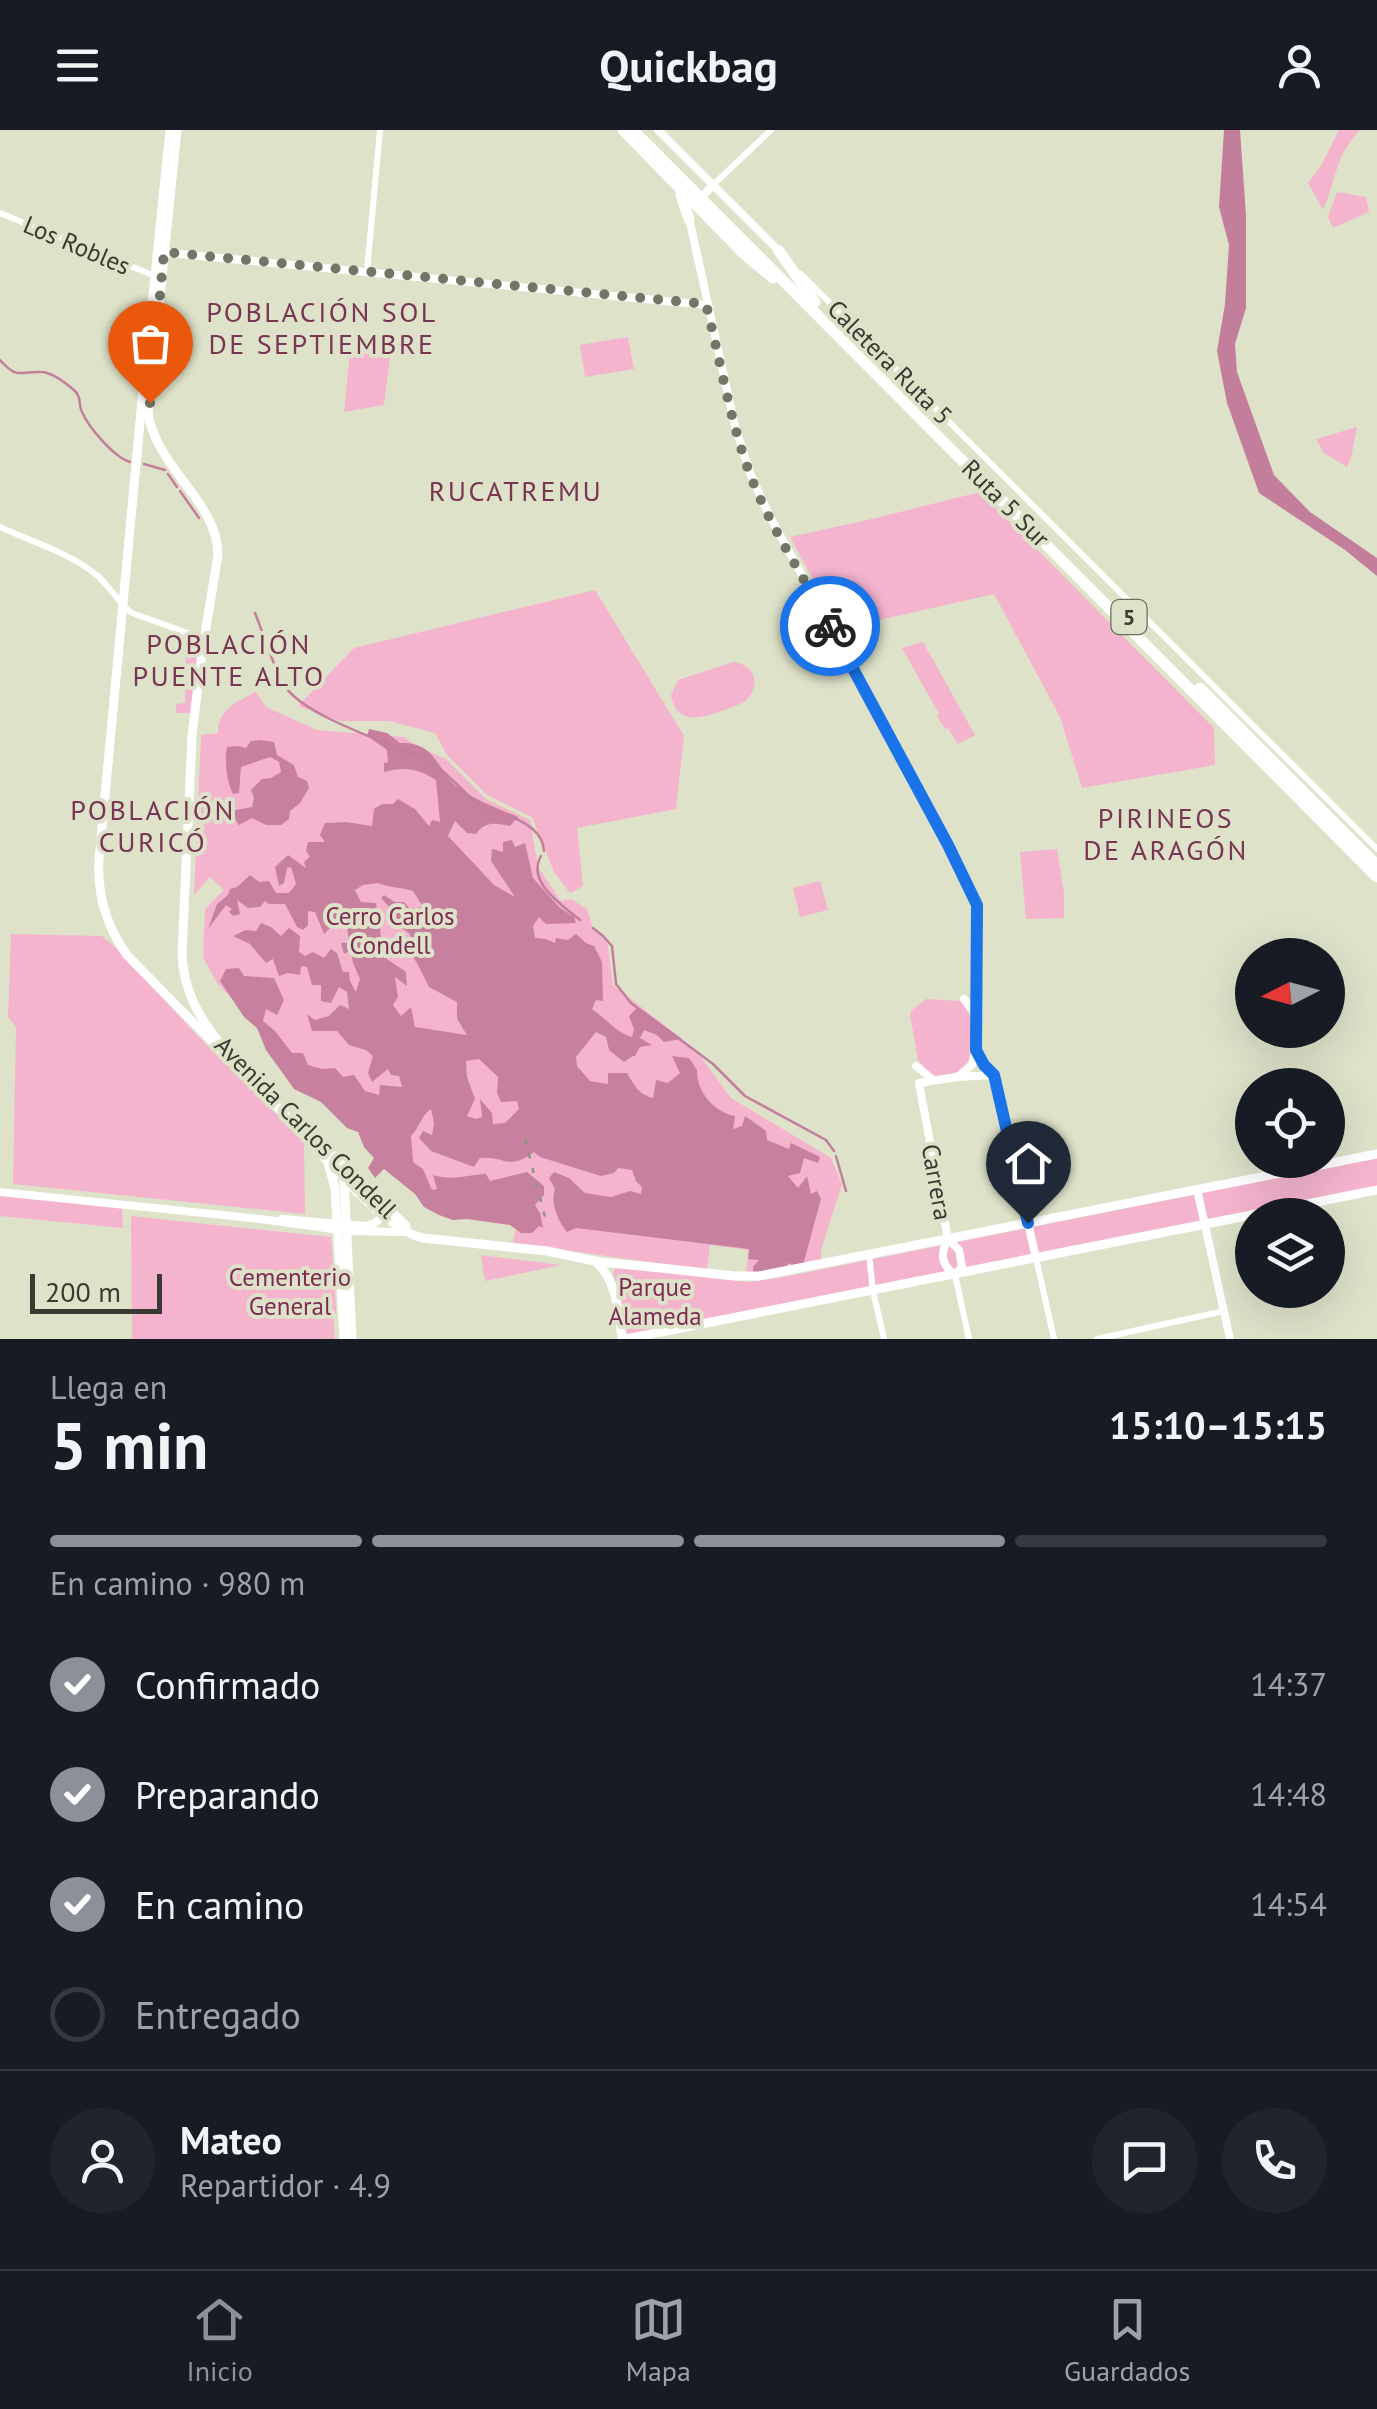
<!DOCTYPE html>
<html lang="es">
<head>
<meta charset="utf-8">
<style>
	body { margin:0; font-family:"PT Sans",sans-serif; background:#20242c; color:#f1f3f6; height:100vh; display:flex; flex-direction:column; font-size:38px; white-space:nowrap }
	* { box-sizing:border-box; margin:0 }
	p { font-size:32px; color:#9ea1a6 }
	.icon { flex:none; width:55px; height:55px; fill:none; stroke:currentColor; stroke-width:2; stroke-linecap:round; stroke-linejoin:round }
	.map { position:relative; height:1209px; overflow:hidden }
	.side { display:flex; flex-direction:column; background:#171b24; flex:1 }
	.side>* { flex:none }
	.needle { width:65px; rotate:264deg }
	.tools { position:absolute; left:1235px; top:808px; display:grid; gap:20px }
	.tools a { display:grid; place-items:center; width:110px; height:110px; border-radius:50%; background:#171b24; box-shadow:0 10px 40px #0002; font-size:50px }
	.scale { position:absolute; left:30px; bottom:25px; width:132px; box-sizing:border-box; padding-left:10px; border:5px solid #393a31; border-top:0; font-size:28px; line-height:35px; white-space:nowrap; color:#393a31; -webkit-text-stroke:8px #dee2c9; paint-order:stroke }
	.pin { position:absolute; display:grid; place-items:center; width:85px; height:85px; color:#fff; margin:-102px -42px; border-radius:50% 50% 50% 0; rotate:-45deg; box-shadow:0 0 10px #0007 }
	.pin .icon { rotate:45deg }
	.courier { position:absolute; display:grid; place-items:center; width:100px; height:100px; margin:-50px; border:8px solid #1a73e8; border-radius:50%; background:#fff; color:#222; box-shadow:0 2px 12px #0007 }
	.overview em { font-style:normal; font-weight:600 }
	.overview div { display:flex; flex-direction:column-reverse }
	.overview { display:flex; align-items:center; justify-content:space-between; height:170px; padding:0 50px }
	h1 { font-size:65px; font-weight:600; line-height:75px }
	.bar { display:grid; grid-template-columns:repeat(4,1fr); gap:15px 10px; align-content:center; height:120px; padding:0 50px }
	.bar i { height:12px; border-radius:8px; background:#363941 }
	.bar .current { background:#8c9099 }
	.bar p { grid-column:span 4 }
	.line { display:flex; align-items:center; gap:25px; padding:0 50px; border-top:2px solid #363941 }
	.line div { flex:1 }
	.round { display:grid; place-items:center; flex:none; width:105px; height:105px; border-radius:52px; background:#20242c }
	ol { padding:0 50px; list-style:none }
	li { display:flex; align-items:center; gap:30px; height:110px }
	li p { margin-inline-start:auto }
	li .icon { padding:10px; border-radius:50%; background:#8c9099; color:#fff; stroke-width:4 }
	li:last-child { color:#9ea1a6 }
	li i { width:55px; height:55px; border:5px solid #363941; border-radius:50% }
	header { display:flex; justify-content:space-between; align-items:center; height:130px; padding:0 50px; background:#171b24; font-size:45px; font-weight:600 }
	.menu { display:flex; justify-content:space-around; align-items:center; height:140px; border-top:2px solid #363941; background:#171b24; font-size:28px; color:#9ea1a6 }
	.menu a { display:grid; justify-items:center; gap:5px }
	.menu .current { color:#8c9099 }
	.map>svg:first-child { display:block }
	.green { fill:#f5b4ce }
	.forest { fill:#c7819e; fill-rule:evenodd }
	.water { fill:#c37e9b }
	.lines { fill:none; stroke-linecap:round; stroke-linejoin:round }
	.stream { stroke:#c37e9b; stroke-width:2.5 }
	.tertiary { stroke:#fff; stroke-width:6 }
	.secondary { stroke:#fff; stroke-width:8 }
	.primary { stroke:#fff; stroke-width:9 }
	.motorway { stroke:#fff; stroke-width:11 }
	.rail { stroke:#919382; stroke-width:2.5; stroke-dasharray:5 10; stroke-linecap:butt }
	.done { stroke:#737566; stroke-width:10; stroke-dasharray:0 18 }
	.route { stroke:#1a73e8; stroke-width:12 }
	.labels { text-anchor:middle; stroke-width:8; stroke-linejoin:round; paint-order:stroke }
	.shield { fill:#dee2c9; stroke:#6a6c5f; stroke-width:2.5 }
	.shield-label { font-size:22px; font-weight:bold; fill:#393a31 }
	.street-label { font-size:25px; fill:#393a31; stroke:#dee2c9 }
	.park-label { font-size:25px; fill:#7f2c55; stroke:#dee2c9 }
	.neighbourhood-label { font-size:28px; letter-spacing:2.5px; fill:#783554; stroke:#dee2c9 }
</style>
</head>
<body>
<header><svg class="icon" aria-label="menu" viewBox="0 0 24 24"><path d="M4 6h16M4 12h16M4 18h16"/></svg>Quickbag<svg class="icon" aria-label="person" viewBox="0 0 24 24"><circle cx="12" cy="8" r="4"/><path d="M4 21q1-7 8-7t8 7"/></svg></header>
<div class="map">
<svg width="1377" height="1209" viewBox="0 0 1377 1209">
	<rect width="100%" height="100%" fill="#dee2c9"/>
	<g class="green">
		<path d="M1339,0H1360C1334,27 1337,49 1323,80L1308,53L1321,36Z"/>
		<path d="M1337,62L1366,67L1369,82L1333,98L1328,87Z"/>
		<path d="M628,207L634,239L585,247L580,215Z"/>
		<path d="M350,222L390,226L384,275L344,282Z"/>
		<path d="M1357,297L1351,328L1347,337L1324,323L1316,309Z"/>
		<path d="M980,362L1214,598L1215,635L1082,658L1060,587L994,464L840,499L790,407L876,388Z"/>
		<path d="M595,460L684,606L676,679L577,698L583,756L570,763L554,742L532,687L487,665L447,625L435,603L389,591H340L298,576L354,518Z"/>
		<path d="M186,507L201,512L190,583H176V574L185,573Z"/>
		<path d="M923,512L975,605L958,614L948,598L945,599L937,586L939,584L902,518Z"/>
		<path d="M733,532C757,535 762,558 743,573C719,581 677,605 671,565L678,550Z"/>
		<path d="M256,562L266,577L317,600L404,607L418,617L446,629L486,669L530,690L538,737L561,771L571,769L587,779L594,801L607,810L613,855L696,920L731,968L831,1028L842,1054L821,1120V1133L746,1143L749,1120L710,1115L707,1140L513,1113L517,1092L436,1079L217,853L203,827L205,779L224,760L210,747L194,765L201,605L218,603C218,579 236,572 256,562Z"/>
		<path d="M1057,719L1064,763V788L1026,789L1020,722Z"/>
		<path d="M820,751L828,780L800,787L793,758Z"/>
		<path d="M11,804L102,806C131,829 157,863 183,890C222,932 264,971 304,1012L305,1084L13,1054L16,897L8,887Z"/>
		<path d="M926,869L961,871L971,888L969,930L958,943L932,946L918,930L910,885L912,880Z"/>
		<path d="M1377,1028V1056L628,1207L613,1141L619,1136L748,1152L784,1147Z"/>
		<path d="M0,1065L122,1077L123,1098L0,1086Z"/>
		<path d="M131,1086L331,1107L336,1179V1183L333,1184L335,1209H132Z"/>
		<path d="M481,1125L561,1135L485,1151Z"/>
	</g>
	<g class="forest">
		<path d="M369,599L387,603L400,613C438,611 437,644 460,659C477,671 499,679 518,687L510,696C496,693 485,691 476,704L467,703L455,691L448,706L494,755L515,767L491,731L492,719L503,722V712L512,710L515,717L525,713L533,748L559,777L574,787L576,793L546,794L539,787L533,796L535,808L546,809L555,813L556,808L568,810L576,804L586,813L594,816L602,832L603,871L596,870L592,879C607,889 615,902 632,907L634,899L629,886L638,877L682,909L664,912L657,905L644,900L640,908L652,915L640,917L635,926H633L624,932L609,920L606,907L596,902L576,927L577,936L590,951L608,954V943H627C635,956 638,964 653,968L656,950L668,953L680,943L672,926L689,928L697,940C696,960 713,982 735,986L733,999L742,996L745,986L766,1001L767,1010L789,1019L791,1013L820,1027L818,1033L804,1028L800,1043L788,1046L798,1058L807,1046L811,1064L817,1061L821,1069L803,1135L795,1137L789,1133L784,1139L753,1143V1137L759,1130L748,1129L749,1119L576,1098L567,1102C558,1091 550,1073 555,1059L549,1048L554,1042L569,1048L585,1063L611,1067L630,1061L641,1064L642,1057L636,1051L632,1040L618,1038L614,1043L601,1046L540,1027L534,1022C508,1041 505,1026 480,1028L474,1037L431,1021L419,1008L423,1001L432,1005L434,993L431,979C420,987 420,997 411,1006L413,1032L423,1039L432,1060L437,1059L433,1045C451,1051 467,1045 486,1044L490,1051L527,1042L544,1056V1065L535,1075L540,1083L543,1098L539,1096L532,1103H521L510,1095L467,1089L453,1090L439,1085L424,1077L415,1064L384,1039L375,1048L368,1038L374,1028L364,1017L358,1002L347,998L321,972L294,959L266,920L257,898L244,887L220,851L226,839L239,838L244,846L274,848L284,870L277,885L266,879L263,891L275,901L292,923H303L308,935L322,939L335,938L343,947L354,945L365,961L379,965L380,955L402,957L399,946L391,945L388,939L372,952L368,943L373,926L366,920L349,915L337,901H312L307,884L315,890L329,886L340,875L349,879L347,862L339,857L331,873L321,871V855H312L307,837L301,836L300,845L288,843L279,846L273,829L266,833L250,814L233,806L246,800L256,801L261,793L271,797L281,806L289,798L300,806L299,822L305,826L313,822L324,828L331,819L337,823L343,842H349L350,851L356,862L360,849L353,833L351,820L344,824L341,813H349L347,796L333,795L324,804L315,782L308,781V795L303,800L297,797L285,774H269L265,771L260,777L248,778L237,770L240,784L233,786L229,782L232,779L226,775L208,799L217,774L228,765L230,759L237,757L250,745L259,752L269,751L276,763H289L296,754L291,737L287,738L284,753L279,756L275,737L288,725L306,738L304,732L310,727L306,721L308,712H325L320,705L325,693L346,692L372,696L374,679L382,674H393L398,669L415,679L429,696L432,690L440,692L436,650C419,639 404,636 384,642V633L388,632L387,620L367,606ZM378,753C390,758 400,757 413,761L423,777L410,779L404,772H395L384,765L381,768L390,778V790L409,803L415,816L405,815L417,833L429,857L457,872V889L467,905L415,897L411,877L401,886L393,875L398,867L395,847L407,856L406,842L384,827L376,773L361,772L355,760L363,755ZM479,929L498,947L497,963L501,972L517,971L519,979L505,993L493,994L492,983L480,969L482,987L476,989L467,986L475,969L467,947L466,931Z"/>
		<path d="M261,610L274,612L277,625L294,635L298,647L307,651L309,658L300,673L290,681L289,689L281,695H266L252,688L239,695L230,681L252,677L254,668L251,660L262,649L271,648L281,642L279,632L270,627L241,637L239,663L233,664C227,653 224,629 227,617L238,616L246,618L251,611Z"/>
	</g>
	<path class="water" d="M1224,0H1240L1246,85V178L1235,214L1237,242L1274,345L1310,382L1377,428V446L1345,420L1259,363L1227,273L1217,221L1225,174L1229,115L1219,77Z"/>
	<g class="lines">
		<g class="stream">
			<path d="M0,230C18,250 18,241 41,242C52,242 67,254 75,261C82,268 78,274 82,282C89,298 114,327 130,332"/>
			<path d="M144,334L165,340"/>
			<path d="M168,344L177,357"/>
			<path d="M180,361L199,388"/>
			<path d="M255,483C264,505 273,537 285,556C304,587 396,615 431,632C453,646 472,676 496,683"/>
			<path d="M510,686C526,693 543,702 544,721"/>
			<path d="M541,726C526,752 562,775 580,790"/>
			<path d="M593,798L603,806L612,816L616,854L631,873L713,934L745,966L826,1010L834,1021"/>
			<path d="M836,1026L846,1061"/>
		</g>
		<g class="tertiary">
			<path d="M713,55L771,0"/>
			<path d="M0,83L155,146"/>
			<path d="M367,141L380,0"/>
			<path d="M801,144L1377,719"/>
			<path d="M0,397C30,411 67,422 94,443C109,454 117,472 132,483L204,509"/>
			<path d="M869,1124L873,1161L884,1209"/>
			<path d="M1036,1128L1054,1209"/>
			<path d="M955,1145L969,1209"/>
			<path d="M1097,1209L1224,1181"/>
		</g>
		<g class="secondary">
			<path d="M658,0L779,121"/>
			<path d="M701,68L713,55"/>
			<path d="M689,88L735,296L750,343L769,385L872,573L977,775L976,920L972,935L957,947"/>
			<path d="M159,122L707,175"/>
			<path d="M964,869L975,883"/>
			<path d="M977,921L984,935L994,945"/>
			<path d="M916,936L932,949"/>
			<path d="M994,945L1036,1128"/>
			<path d="M1197,1059L1230,1209"/>
			<path d="M0,1062L261,1089L347,1101L405,1102"/>
			<path d="M282,1089L365,1096L373,1094L384,1086"/>
			<path d="M948,1109L959,1120L962,1137L955,1145C941,1135 940,1123 948,1109L919,953L957,947L994,945"/>
		</g>
		<g class="primary">
			<path d="M170,0L141,281L99,730C97,765 106,796 127,825C181,881 236,935 291,991C320,1022 384,1100 423,1108L547,1121L600,1132L651,1137L734,1146H759L1377,1024"/>
			<path d="M177,0L148,283C156,338 218,372 218,425L202,522L192,606L182,823C183,861 200,890 224,918"/>
			<path d="M306,999L406,1096"/>
			<path d="M328,1033L335,1058L344,1209"/>
			<path d="M344,1047L352,1209"/>
			<path d="M595,1131C617,1150 619,1182 622,1209"/>
			<path d="M626,1209L1377,1060"/>
		</g>
		<g class="motorway">
			<path d="M623,0L744,124L773,148"/>
			<path d="M633,0L1377,747"/>
			<path d="M681,65L689,89"/>
			<path d="M779,121L815,172"/>
			<path d="M1200,558L1377,735"/>
		</g>
		<path class="rail" d="M525,1009L546,1091"/>
	</g>
	<g class="lines">
		<path class="done" d="M150,273L164,122L706,174C720,229 729,286 748,339C768,394 802,444 830,496"/>
		<path class="route" d="M830,496L948,715L977,775L976,920L984,935L994,945L1028,1093"/>
	</g>
	<g class="labels">
		<rect class="shield" x="1111.5" y="470" width="35" height="34" rx="8"/>
		<g class="shield-label">
			<text x="1129" y="495">5</text>
		</g>
		<g class="street-label">
			<text transform="translate(77 115) rotate(23)" y="9">Los Robles</text>
			<text transform="translate(890 232) rotate(45)" y="9">Caletera Ruta 5</text>
			<text transform="translate(1006 373) rotate(45)" y="9">Ruta 5 Sur</text>
			<text transform="translate(306 997) rotate(45)" y="9">Avenida Carlos Condell</text>
			<text transform="translate(937 1052) rotate(80)" y="9">Carrera</text>
		</g>
		<g class="park-label">
			<text x="390" y="795">Cerro Carlos<tspan x="390" dy="29">Condell</tspan></text>
			<text x="290" y="1156">Cementerio<tspan x="290" dy="29">General</tspan></text>
			<text x="655" y="1166">Parque<tspan x="655" dy="29">Alameda</tspan></text>
		</g>
		<g class="neighbourhood-label">
			<text x="322" y="192">POBLACIÓN SOL<tspan x="322" dy="32">DE SEPTIEMBRE</tspan></text>
			<text x="516" y="371">RUCATREMU</text>
			<text x="229" y="524">POBLACIÓN<tspan x="229" dy="32">PUENTE ALTO</tspan></text>
			<text x="153" y="690">POBLACIÓN<tspan x="153" dy="32">CURICÓ</tspan></text>
			<text x="1166" y="698">PIRINEOS<tspan x="1166" dy="32">DE ARAGÓN</tspan></text>
		</g>
	</g>
</svg>
<div class="tools">
<a><svg class="needle" viewBox="-14 -14 28 28"><path d="M0-13l5 13h-10z" fill="#e53935"/><path d="M0 13l5-13h-10z" fill="#9ea1a6"/></svg></a>
<a><svg class="icon" aria-label="locate" viewBox="0 0 24 24"><circle cx="12" cy="12" r="6"/><path d="M12 2v4M12 18v4M2 12h4M18 12h4"/></svg></a>
<a><svg class="icon" aria-label="layers" viewBox="0 0 24 24"><path d="M12 4l9 5-9 5-9-5zM3 14l9 5 9-5"/></svg></a>
</div>
<div class="scale">200 m</div>
<div class="pin" style="left:150px;top:273px;background:#ea580c"><svg class="icon" aria-label="bag" viewBox="0 0 24 24"><path d="M5 8h14l-1 12H6zM9 8a3 3 0 0 1 6 0"/></svg></div>
<div class="pin" style="left:1028px;top:1093px;background:#1f2937"><svg class="icon" aria-label="home" viewBox="0 0 24 24"><path d="M3 11l9-7 9 7M6 9v11h12V9"/></svg></div>
<div class="courier" style="left:830px;top:496px"><svg class="icon" aria-label="bike" viewBox="0 0 24 24"><circle cx="6" cy="16" r="4"/><circle cx="18" cy="16" r="4"/><path d="M6 16l4-8h5l3 8M10 8l3 8H6M13 5h3"/></svg></div>
</div>
<section class="side">
<div class="overview"><div><h1>5 min</h1><p>Llega en</p></div><em>15:10–15:15</em></div>
<div class="bar"><i class="current"></i><i class="current"></i><i class="current"></i><i></i><p>En camino · 980 m</p></div>
<ol>
<li><svg class="icon" aria-label="check" viewBox="0 0 24 24"><path d="M5 12l5 5 9-10"/></svg>Confirmado<p>14:37</p></li>
<li><svg class="icon" aria-label="check" viewBox="0 0 24 24"><path d="M5 12l5 5 9-10"/></svg>Preparando<p>14:48</p></li>
<li><svg class="icon" aria-label="check" viewBox="0 0 24 24"><path d="M5 12l5 5 9-10"/></svg>En camino<p>14:54</p></li>
<li><i></i>Entregado</li>
</ol>
<div class="line" style="height:180px"><a class="round"><svg class="icon" aria-label="person" viewBox="0 0 24 24"><circle cx="12" cy="8" r="4"/><path d="M4 21q1-7 8-7t8 7"/></svg></a><div><b>Mateo</b><p>Repartidor · 4.9</p></div><a class="round"><svg class="icon" aria-label="chat" viewBox="0 0 24 24"><path d="M4 5h16v11H9l-5 4z"/></svg></a><a class="round"><svg class="icon" aria-label="phone" viewBox="0 0 24 24"><path d="M5 4h4l2 5-3 2q2 4 5 5l2-3 5 2v4C11 20 4 13 5 4z"/></svg></a></div>
</section>
<nav class="menu">
<a class="current"><svg class="icon" aria-label="home" viewBox="0 0 24 24"><path d="M3 11l9-7 9 7M6 9v11h12V9"/></svg>Inicio</a>
<a><svg class="icon" aria-label="map" viewBox="0 0 24 24"><path d="M3 6l6-2 6 2 6-2v14l-6 2-6-2-6 2zM9 4v14M15 6v14"/></svg>Mapa</a>
<a><svg class="icon" aria-label="saved" viewBox="0 0 24 24"><path d="M7 4h10v16l-5-4-5 4z"/></svg>Guardados</a>
</nav>
</body>
</html>
